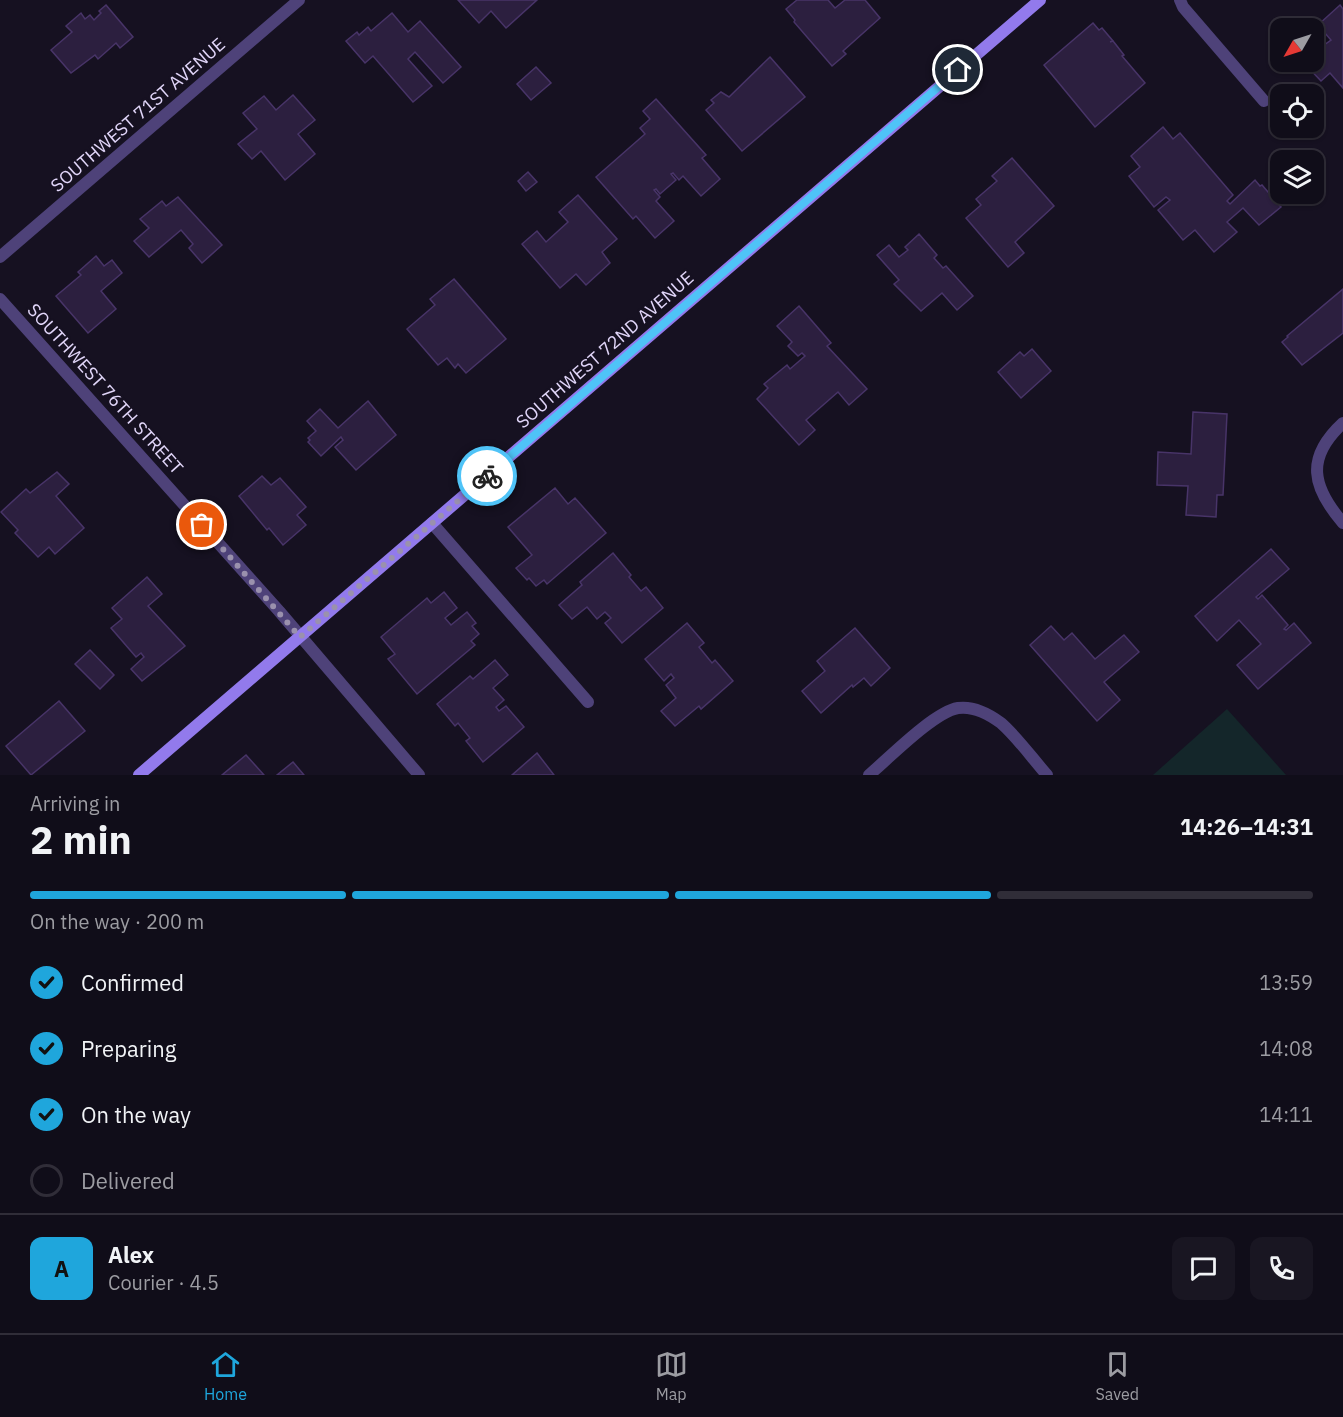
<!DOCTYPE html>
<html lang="en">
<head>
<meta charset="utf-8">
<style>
	body { margin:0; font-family:"IBM Plex Sans",sans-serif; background:#191622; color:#f1f3f6; height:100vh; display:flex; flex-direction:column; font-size:22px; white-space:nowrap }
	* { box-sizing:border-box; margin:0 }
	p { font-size:20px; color:#9c9ca2 }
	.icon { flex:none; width:33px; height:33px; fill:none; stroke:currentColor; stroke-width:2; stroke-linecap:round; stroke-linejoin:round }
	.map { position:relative; height:775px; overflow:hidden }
	.drawer { display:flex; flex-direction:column; background:#100d19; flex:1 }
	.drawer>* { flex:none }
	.needle { width:39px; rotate:231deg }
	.tools { position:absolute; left:1270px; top:18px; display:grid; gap:12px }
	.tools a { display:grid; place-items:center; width:54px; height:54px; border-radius:12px; background:#100d19; box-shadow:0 2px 4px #0004,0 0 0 2px #302d38; font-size:30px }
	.pin { position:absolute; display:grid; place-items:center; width:51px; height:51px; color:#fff; margin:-26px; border:3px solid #fff; border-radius:50%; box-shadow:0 2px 6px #0007 }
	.courier { position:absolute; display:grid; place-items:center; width:60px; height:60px; margin:-30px; border:4px solid #4fc3f7; border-radius:50%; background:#fff; color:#222; box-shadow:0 2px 8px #0007 }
	.overview em { font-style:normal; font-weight:800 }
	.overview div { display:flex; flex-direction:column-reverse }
	.overview { display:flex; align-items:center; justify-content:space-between; height:102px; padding:0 30px }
	h1 { font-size:39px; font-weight:800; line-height:45px }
	.bar { display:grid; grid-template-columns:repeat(4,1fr); gap:9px 6px; align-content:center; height:72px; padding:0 30px }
	.bar i { height:8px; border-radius:4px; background:#302d38 }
	.bar .selected { background:#1fa6dc }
	.bar p { grid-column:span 4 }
	.line { display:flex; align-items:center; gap:15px; padding:0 30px; border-top:2px solid #302d38 }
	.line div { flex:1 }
	.round { display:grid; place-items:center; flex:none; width:63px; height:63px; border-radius:12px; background:#191622 }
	ol { padding:0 30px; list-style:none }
	li { display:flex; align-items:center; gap:18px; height:66px }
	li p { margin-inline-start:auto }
	li .icon { padding:6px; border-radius:50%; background:#1fa6dc; color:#111; stroke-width:4 }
	li:last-child { color:#9c9ca2 }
	li i { width:33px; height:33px; border:3px solid #302d38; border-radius:50% }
	.dock { display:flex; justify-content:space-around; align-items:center; height:84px; border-top:2px solid #302d38; background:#100d19; font-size:16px; color:#9c9ca2 }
	.dock a { display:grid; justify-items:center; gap:3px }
	.dock .selected { color:#1fa6dc }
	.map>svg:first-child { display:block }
	.green { fill:#14262a }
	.building { fill:#2c1f3f; stroke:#483468; stroke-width:1.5 }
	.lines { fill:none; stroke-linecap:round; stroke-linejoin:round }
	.street { stroke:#4e4279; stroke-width:12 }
	.secondary { stroke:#927aec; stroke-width:12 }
	.done { stroke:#9a91ad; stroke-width:6; stroke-dasharray:0 10.8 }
	.route { stroke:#4fc3f7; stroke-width:8 }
	.labels { text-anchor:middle; stroke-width:4.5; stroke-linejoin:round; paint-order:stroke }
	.street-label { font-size:18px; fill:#e1d6f9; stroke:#161121 }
</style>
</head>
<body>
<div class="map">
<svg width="1343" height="775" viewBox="0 0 1343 775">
	<rect width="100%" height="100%" fill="#161121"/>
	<path class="green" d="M1227,709L1286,775H1153Z"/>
	<g class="building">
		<path d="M458,0H537L506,28L491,11L479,23Z"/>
		<path d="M797,0H828L835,8L845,0H865L880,18L843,51L846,54L832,66L794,22L795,20L786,9Z"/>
		<path d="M106,5L133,37L120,48L116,43L98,59L95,55L71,73L51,50L72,32L66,26L81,13L85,19L90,15L94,20L101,13L99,11Z"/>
		<path d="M1340,5L1343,9V88L1330,73L1321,81L1303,62H1314V33L1324,45L1331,40L1318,25Z"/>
		<path d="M392,13L408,32L420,21L461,67L443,83L415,52L408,59L432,86L413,102L373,56L365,63L346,41L357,32L359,35L368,27L371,31Z"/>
		<path d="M1093,23L1099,30L1102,28L1113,41L1110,42L1113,41L1124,55L1122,56L1145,83L1095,127L1044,65Z"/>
		<path d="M770,57L805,97L742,151L706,110L714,103L711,100L721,92L729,97Z"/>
		<path d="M536,67L551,83L531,100L517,84Z"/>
		<path d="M293,95L315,120L298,134L315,154L285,180L261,151L252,159L238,144L257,129L243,113L264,96L276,110Z"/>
		<path d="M656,99L706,155L702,158L720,179L701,196L683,176L679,180L673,173L671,174L676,180L660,194L656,189L654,190L660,197L656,201L674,221L655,238L636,216L633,219L596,177L645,134L640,128L650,119L643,111Z"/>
		<path d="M1163,127L1173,139L1180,133L1233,195L1227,201L1230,204L1255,180L1260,186L1262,185L1281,207L1259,225L1243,208L1227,222L1237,232L1214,252L1195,230L1183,240L1158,210L1170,200L1166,197L1154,207L1129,176L1140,167L1131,156Z"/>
		<path d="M1012,158L1054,206L1015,242L1024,253L1008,267L966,218L981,205L976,199L997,181L992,176Z"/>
		<path d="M528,172L537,182L526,191L518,181Z"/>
		<path d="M578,195L617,239L602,252L610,263L586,285L576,274L560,288L522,244L537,231L546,242L568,222L559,212Z"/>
		<path d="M178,197L222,245L202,263L189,248L193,244L181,230L149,257L134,241L149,228L140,219L162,201L166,206Z"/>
		<path d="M919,234L937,255L934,258L943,268L946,266L973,296L957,310L942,293L921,311L894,284L899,280L877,255L889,245L899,257L908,250L905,247Z"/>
		<path d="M96,256L104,266L112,260L122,273L101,291L116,309L88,333L56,296L81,275L78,272Z"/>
		<path d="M454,279L506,339L466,373L458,364L455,368L447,358L438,365L407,329L435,305L430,299Z"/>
		<path d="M1343,289V333L1302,365L1282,342L1288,337L1287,336Z"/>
		<path d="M799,306L831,343L827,346L867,389L849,405L838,392L806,420L815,430L799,445L757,399L768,388L764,384L787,365L790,369L805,356L802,353L798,356L788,346L792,342L777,326Z"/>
		<path d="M1032,349L1051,371L1021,398L998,372L1020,352L1024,356Z"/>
		<path d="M368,401L396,435L356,470L335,447L343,440L341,437L321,456L308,442L310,440L308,438L316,431L307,421L320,409L338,428Z"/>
		<path d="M1193,412L1227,414L1223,495H1217L1216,517L1186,515L1188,486L1157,485L1158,452L1191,454Z"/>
		<path d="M57,472L69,484L56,496L84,528L55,554L49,547L38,557L15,533L18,530L1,512L26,489L30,493Z"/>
		<path d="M262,476L271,485L280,478L306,507L297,515L306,525L283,545L269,528L267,530L239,496Z"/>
		<path d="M555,488L568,504L575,498L606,533L547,584L544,580L536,586L529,578L527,580L516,568L532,555L508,527Z"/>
		<path d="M1271,549L1289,569L1256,597L1258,599L1262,595L1288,625L1284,629L1286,630L1294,623L1311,643L1258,689L1237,665L1261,644L1239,620L1217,641L1195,616Z"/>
		<path d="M613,553L631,575L629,577L641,591L646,587L663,608L622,643L605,623L611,618L605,612L597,619L587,607L572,619L559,605L582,585L580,582Z"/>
		<path d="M147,577L162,594L148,606L185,646L142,681L131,669L144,657L141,653L136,657L111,628L122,619L112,608Z"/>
		<path d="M444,592L457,608L445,618L451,625L467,612L476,623L472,626L479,634L471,641L475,645L417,694L388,659L395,654L381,637L427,598L431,603Z"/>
		<path d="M687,623L704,643L699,647L712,663L715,660L733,681L701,709L699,706L675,726L661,711L676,698L666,685L674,678L671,674L664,681L645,659Z"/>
		<path d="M1051,626L1064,640L1072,633L1095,659L1124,635L1139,652L1104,682L1120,700L1097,721L1030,645Z"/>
		<path d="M855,628L890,668L871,686L864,678L853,687L852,685L821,713L802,691L825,671L817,661Z"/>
		<path d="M90,650L114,675L100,689L75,664Z"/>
		<path d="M495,660L508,675L493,688L504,700L496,707L499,711L506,706L524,727L483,762L466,741L470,738L458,723L455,726L437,704L470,676L473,679Z"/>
		<path d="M59,701L85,731L31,775L6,746Z"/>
		<path d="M537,753L554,775H512Z"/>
		<path d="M246,755L264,775H222Z"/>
		<path d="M293,762L304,775H277Z"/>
	</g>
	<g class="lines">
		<g class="street">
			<path d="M1180,0L1183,7L1264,101"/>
			<path d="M0,257L299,0"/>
			<path d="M0,299L279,611L419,775"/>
			<path d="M1343,423C1305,458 1312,487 1343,523"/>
			<path d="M432,523L588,702"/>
			<path d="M869,775C889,758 934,712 958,708C973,706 989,714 1001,723C1018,738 1032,758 1047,775"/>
		</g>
		<path class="secondary" d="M139,775L1040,0"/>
	</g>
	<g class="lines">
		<path class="done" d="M202,525L300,637L487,476"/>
		<path class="route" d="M487,476L958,70"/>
	</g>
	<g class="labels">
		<g class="street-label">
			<text transform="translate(138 115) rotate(-41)" y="6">SOUTHWEST 71ST AVENUE</text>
			<text transform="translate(605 350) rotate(-41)" y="6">SOUTHWEST 72ND AVENUE</text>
			<text transform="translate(105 389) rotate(48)" y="6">SOUTHWEST 76TH STREET</text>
		</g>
	</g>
</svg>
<div class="tools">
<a><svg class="needle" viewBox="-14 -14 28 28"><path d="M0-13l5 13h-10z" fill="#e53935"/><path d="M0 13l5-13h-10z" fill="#9c9ca2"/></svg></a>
<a><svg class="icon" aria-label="locate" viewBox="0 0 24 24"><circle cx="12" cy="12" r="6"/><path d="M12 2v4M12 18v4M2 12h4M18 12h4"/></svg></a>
<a><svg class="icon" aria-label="layers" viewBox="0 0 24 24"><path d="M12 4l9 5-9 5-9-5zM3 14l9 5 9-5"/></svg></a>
</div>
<div class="pin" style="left:202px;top:525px;background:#ea580c"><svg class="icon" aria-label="bag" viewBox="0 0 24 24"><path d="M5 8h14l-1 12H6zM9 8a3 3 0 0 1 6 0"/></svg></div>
<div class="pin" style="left:958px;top:70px;background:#1f2937"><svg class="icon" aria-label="home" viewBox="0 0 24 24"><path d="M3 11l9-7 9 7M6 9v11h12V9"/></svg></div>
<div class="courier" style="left:487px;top:476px"><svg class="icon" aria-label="bike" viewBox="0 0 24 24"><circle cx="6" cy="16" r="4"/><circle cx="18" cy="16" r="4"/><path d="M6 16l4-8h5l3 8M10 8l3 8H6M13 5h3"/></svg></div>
</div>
<section class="drawer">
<div class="overview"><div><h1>2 min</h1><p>Arriving in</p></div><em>14:26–14:31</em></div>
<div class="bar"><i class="selected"></i><i class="selected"></i><i class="selected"></i><i></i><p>On the way · 200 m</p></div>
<ol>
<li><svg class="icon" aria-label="check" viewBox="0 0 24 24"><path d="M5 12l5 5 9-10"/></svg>Confirmed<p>13:59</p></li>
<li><svg class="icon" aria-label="check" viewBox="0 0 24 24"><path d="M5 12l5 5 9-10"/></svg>Preparing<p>14:08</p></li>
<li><svg class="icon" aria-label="check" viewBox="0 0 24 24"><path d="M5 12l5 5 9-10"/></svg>On the way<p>14:11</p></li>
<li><i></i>Delivered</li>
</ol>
<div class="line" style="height:108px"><b class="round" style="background:#1fa6dc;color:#111">A</b><div><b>Alex</b><p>Courier · 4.5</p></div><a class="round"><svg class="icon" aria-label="chat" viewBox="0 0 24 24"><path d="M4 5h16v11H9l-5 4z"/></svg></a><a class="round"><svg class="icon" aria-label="phone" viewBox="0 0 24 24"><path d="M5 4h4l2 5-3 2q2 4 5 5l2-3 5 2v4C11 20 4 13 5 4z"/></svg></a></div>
</section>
<nav class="dock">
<a class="selected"><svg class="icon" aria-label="home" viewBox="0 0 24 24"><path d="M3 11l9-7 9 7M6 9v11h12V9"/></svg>Home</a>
<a><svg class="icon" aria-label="map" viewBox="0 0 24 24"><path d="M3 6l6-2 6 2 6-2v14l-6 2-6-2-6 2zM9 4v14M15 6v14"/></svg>Map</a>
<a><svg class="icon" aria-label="saved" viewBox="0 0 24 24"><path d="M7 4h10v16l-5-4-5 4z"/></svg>Saved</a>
</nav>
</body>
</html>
